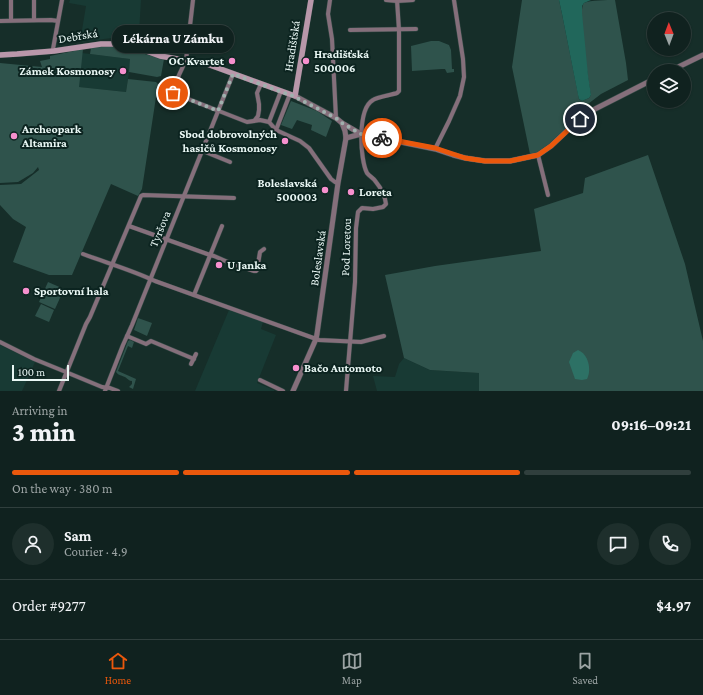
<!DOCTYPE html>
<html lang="en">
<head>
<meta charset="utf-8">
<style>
	body { margin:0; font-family:"Crimson Pro",serif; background:#1e2f2c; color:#f1f3f6; height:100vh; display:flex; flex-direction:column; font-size:15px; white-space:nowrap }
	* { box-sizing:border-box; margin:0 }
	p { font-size:13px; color:#9ca4a4 }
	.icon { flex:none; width:22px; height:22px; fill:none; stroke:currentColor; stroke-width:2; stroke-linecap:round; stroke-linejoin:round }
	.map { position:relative; height:391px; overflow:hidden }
	.sheet { display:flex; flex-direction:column; background:#10221f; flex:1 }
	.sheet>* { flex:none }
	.needle { width:26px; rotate:359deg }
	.tools { position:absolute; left:647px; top:12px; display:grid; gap:8px }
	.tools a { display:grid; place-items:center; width:44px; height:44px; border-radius:50%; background:#10221f; box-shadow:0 1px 3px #0004,0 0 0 1px #303f3d; font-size:20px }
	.scale { position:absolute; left:12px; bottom:10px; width:57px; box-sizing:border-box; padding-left:4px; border:2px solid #eaf8f5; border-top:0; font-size:11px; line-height:14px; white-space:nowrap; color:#eaf8f5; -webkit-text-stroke:3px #0c2420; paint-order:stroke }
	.pin { position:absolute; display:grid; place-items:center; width:34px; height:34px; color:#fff; margin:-17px; border:2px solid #fff; border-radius:50%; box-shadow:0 1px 4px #0007 }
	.courier { position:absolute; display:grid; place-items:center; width:40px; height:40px; margin:-20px; border:3px solid #ea580c; border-radius:50%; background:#fff; color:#222; box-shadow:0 1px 5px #0007 }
	.bubble { position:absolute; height:28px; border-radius:14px; background:#10221f; box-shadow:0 1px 3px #0004,0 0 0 1px #303f3d; font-size:13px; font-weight:800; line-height:28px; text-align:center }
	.overview em { font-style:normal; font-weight:800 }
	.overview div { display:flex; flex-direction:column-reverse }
	.overview { display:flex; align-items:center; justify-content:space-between; height:68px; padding:0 12px }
	h1 { font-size:26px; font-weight:800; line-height:30px }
	.bar { display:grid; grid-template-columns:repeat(4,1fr); gap:6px 4px; align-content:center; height:48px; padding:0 12px }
	.bar i { height:5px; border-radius:3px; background:#303f3d }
	.bar .active { background:#ea580c }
	.bar p { grid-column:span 4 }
	.line { display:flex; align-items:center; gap:10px; padding:0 12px; border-top:1px solid #303f3d }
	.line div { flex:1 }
	.round { display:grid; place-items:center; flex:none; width:42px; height:42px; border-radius:21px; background:#1e2f2c }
	.tabs { display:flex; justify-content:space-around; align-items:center; height:56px; border-top:1px solid #303f3d; background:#10221f; font-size:11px; color:#9ca4a4 }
	.tabs a { display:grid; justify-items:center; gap:2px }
	.tabs .active { color:#ea580c }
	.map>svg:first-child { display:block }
	.built { fill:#183a34 }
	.green { fill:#2f534c }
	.forest { fill:#21675b }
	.water { fill:#2d7165 }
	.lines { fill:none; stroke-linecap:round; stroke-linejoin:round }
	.minor-casing { stroke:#344a46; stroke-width:5 }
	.tertiary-casing { stroke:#344a46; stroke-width:6 }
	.secondary-casing { stroke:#344a46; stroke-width:6 }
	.minor { stroke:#856f7b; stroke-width:4 }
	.tertiary { stroke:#856f7b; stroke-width:5 }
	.secondary { stroke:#b997aa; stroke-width:5.5 }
	.done { stroke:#a0b1ae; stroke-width:4; stroke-dasharray:0 7.2 }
	.route { stroke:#ea580c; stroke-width:5 }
	.poi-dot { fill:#f790ce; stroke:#0c2420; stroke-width:1.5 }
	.labels { text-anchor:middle; stroke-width:4; stroke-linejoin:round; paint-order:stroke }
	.street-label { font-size:12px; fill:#eaf8f5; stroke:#0c2420 }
	.poi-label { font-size:12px; font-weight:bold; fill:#eaf8f5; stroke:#0c2420; text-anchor:start }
</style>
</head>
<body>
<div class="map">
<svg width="703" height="391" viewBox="0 0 703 391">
	<rect width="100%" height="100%" fill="#162e29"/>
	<g class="built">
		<path d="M70,0H141L139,33L135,41L129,39L120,37L80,42L86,6L69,3Z"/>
		<path d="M82,53L131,59L126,92L78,87Z"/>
		<path d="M229,310L263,322L261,329L276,335L257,383L274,390V391H195Z"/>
		<path d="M0,345L35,362L22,391H0Z"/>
		<path d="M404,358L430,370L479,373V391H377L373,376L395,377L399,364Z"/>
	</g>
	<g class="green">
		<path d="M522,0H559L562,14L579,99L582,101L589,98L591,95C589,83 577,9 584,3C590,0 607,0 615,0L626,63L628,80L601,94L588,104L592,108L538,154H530L512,67Z"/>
		<path d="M431,41H439L449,45L451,50L452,69H454V72L447,73L445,69H442L412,71L411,46Z"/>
		<path d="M105,45L120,46L141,53L164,59L161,76L157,77L129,72L130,59L90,54L91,48Z"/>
		<path d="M83,49L79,87L126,92L128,79L156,82L159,85L158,91L156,97L142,189L138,196L111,184L72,275H49L13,262L26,227L13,219L0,205V185L21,184L39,170L38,167L33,173L18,182L0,183V63L42,67L40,61L50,59V56Z"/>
		<path d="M291,101L317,111L332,121L326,137L311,130L312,125L297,120L292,129L281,125Z"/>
		<path d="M648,155L685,264L703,341V391H479V373L430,370L404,358L385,275L435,266L541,251L534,209L583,193L585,178Z"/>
		<path d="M48,282L64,289L55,309L39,302Z"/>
		<path d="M41,304L54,310L49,322L35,316Z"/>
		<path d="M138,318L152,323L147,336L134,330Z"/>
		<path d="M130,340L134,342L132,348L128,346L118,371L136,379L133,389L129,387L132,384V381C129,381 128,379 125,377C121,375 119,376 116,372L128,341Z"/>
	</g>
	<path class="forest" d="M559,0H591L584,3L582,6V13L588,75L591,95L589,98L582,101L579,99L578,95L562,14Z"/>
	<path class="water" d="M578,350C588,354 592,369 587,379L582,380L575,379L569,362L573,353Z"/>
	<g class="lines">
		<g class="minor-casing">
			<g id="minor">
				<path d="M193,0L186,60L179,75L173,93L247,122L260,120L269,122L276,130L300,141L309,148L331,179L335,182L338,183"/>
				<path d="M330,0L328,14L332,39L336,118"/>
				<path d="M386,0L397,1L413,0"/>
				<path d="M11,20V0"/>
				<path d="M34,20V0"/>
				<path d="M0,21L51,20L58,21"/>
				<path d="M350,30L416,29"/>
				<path d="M54,51L53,49L62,0"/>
				<path d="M255,120L258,116L259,110V104L257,93L261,84"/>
				<path d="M269,122L281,91"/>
				<path d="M276,130L290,94"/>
				<path d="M435,149L449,121L460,96L464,77L463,59L454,0"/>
				<path d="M203,151L230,162"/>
				<path d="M538,155L548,195"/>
				<path d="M129,226L210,255L214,256L230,263L254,271H256L257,270L260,252L264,249"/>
				<path d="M83,254C107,263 132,270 155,281L319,340L361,342L384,336"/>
				<path d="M194,295L222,226"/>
				<path d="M127,336L146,344L151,341L194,359"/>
				<path d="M0,342L34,359L61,370L102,387L110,388L118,391"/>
				<path d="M191,364L196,354"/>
				<path d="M260,380L283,391"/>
				<path d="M59,391L86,324L90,317L141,196L143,195L234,198"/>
				<path d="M105,391L123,345L132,325L233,74"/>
				<path d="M346,391L355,282L356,228L358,212L362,208L373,209L383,207L386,204C385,197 381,188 376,182C374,178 370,177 367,173C360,160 357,109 373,100C377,97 391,95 397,93L399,91V30L397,0"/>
			</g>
		</g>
		<g class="tertiary-casing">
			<g id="tertiary">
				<path d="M670,71L703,55"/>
				<path d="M295,96L336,118L342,123L361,134L435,149L453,155L465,158L485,161H510L538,155L551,146L574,124L595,109L654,79"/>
				<path d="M346,138L361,134"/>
				<path d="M293,391L316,339L317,334L338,183L346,138L345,131L342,123"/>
			</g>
		</g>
		<g class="secondary-casing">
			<path id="secondary" d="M0,55L17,54L54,51L101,44H124L135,47L160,56L207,64L295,96L311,0"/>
		</g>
		<use href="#minor" class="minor"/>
		<use href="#tertiary" class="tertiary"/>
		<use href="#secondary" class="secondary"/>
	</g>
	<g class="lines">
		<path class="done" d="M173,93L218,111L233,74L293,96L336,118L342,123L361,134L382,138"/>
		<path class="route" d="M382,138L435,148L465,158L485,161H510L538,155L551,146L580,119"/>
	</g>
	<g class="poi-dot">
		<circle cx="232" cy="61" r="4"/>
		<circle cx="306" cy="61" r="4"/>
		<circle cx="123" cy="71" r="4"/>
		<circle cx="14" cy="136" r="4"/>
		<circle cx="285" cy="141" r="4"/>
		<circle cx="325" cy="190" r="4"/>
		<circle cx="351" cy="192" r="4"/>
		<circle cx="219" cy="265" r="4"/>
		<circle cx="26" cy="291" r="4"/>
		<circle cx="296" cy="368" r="4"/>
	</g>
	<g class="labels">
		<g class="street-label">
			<text transform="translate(78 36) rotate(-9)" y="4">Debřská</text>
			<text transform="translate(292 46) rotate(-81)" y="4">Hradišťská</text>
			<text transform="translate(160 229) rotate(-68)" y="4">Tyršova</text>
			<text transform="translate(346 247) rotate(-88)" y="4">Pod Loretou</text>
			<text transform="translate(318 258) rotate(-82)" y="4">Boleslavská</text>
		</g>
		<g class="poi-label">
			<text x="314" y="58">Hradišťská<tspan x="314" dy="14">500006</tspan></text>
			<text x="224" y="65" text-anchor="end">OC Kvartet</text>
			<text x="115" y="75" text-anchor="end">Zámek Kosmonosy</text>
			<text x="22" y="133">Archeopark<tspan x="22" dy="14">Altamira</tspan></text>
			<text x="277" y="138" text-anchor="end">Sbod dobrovolných<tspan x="277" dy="14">hasičů Kosmonosy</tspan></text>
			<text x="317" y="187" text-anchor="end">Boleslavská<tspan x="317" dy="14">500003</tspan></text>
			<text x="359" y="196">Loreta</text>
			<text x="227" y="269">U Janka</text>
			<text x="34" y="295">Sportovní hala</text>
			<text x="304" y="372">Bačo Automoto</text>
		</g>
	</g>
</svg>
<div class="tools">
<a><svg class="needle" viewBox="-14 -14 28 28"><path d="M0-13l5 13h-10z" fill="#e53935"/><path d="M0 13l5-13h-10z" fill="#9ca4a4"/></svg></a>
<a><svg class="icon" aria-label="layers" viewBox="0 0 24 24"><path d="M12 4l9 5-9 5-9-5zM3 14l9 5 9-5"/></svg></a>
</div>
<div class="scale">100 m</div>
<div class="pin" style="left:173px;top:93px;background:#ea580c"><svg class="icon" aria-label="bag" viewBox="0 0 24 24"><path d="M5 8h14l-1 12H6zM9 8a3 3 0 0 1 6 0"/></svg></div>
<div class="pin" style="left:580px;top:119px;background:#1f2937"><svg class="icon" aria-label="home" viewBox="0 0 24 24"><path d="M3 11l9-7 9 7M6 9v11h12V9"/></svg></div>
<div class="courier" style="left:382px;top:138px"><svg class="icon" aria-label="bike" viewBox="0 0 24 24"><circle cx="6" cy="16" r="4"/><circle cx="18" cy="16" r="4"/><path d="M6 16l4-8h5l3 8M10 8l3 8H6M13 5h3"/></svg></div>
<div class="bubble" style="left:112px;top:25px;width:122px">Lékárna U Zámku</div>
</div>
<section class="sheet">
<div class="overview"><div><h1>3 min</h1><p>Arriving in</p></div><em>09:16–09:21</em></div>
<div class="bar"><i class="active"></i><i class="active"></i><i class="active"></i><i></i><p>On the way · 380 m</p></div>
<div class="line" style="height:72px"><a class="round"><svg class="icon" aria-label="person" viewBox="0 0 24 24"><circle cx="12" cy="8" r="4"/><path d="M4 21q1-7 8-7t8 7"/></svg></a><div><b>Sam</b><p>Courier · 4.9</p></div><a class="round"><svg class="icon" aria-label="chat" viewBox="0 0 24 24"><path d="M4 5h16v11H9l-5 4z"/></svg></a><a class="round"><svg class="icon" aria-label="phone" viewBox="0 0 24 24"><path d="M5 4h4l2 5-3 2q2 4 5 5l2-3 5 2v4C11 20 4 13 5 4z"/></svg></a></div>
<div class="line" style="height:52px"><div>Order #9277</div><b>$4.97</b></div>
</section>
<nav class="tabs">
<a class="active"><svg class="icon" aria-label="home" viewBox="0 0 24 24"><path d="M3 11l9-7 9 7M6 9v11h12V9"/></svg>Home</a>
<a><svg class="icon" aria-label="map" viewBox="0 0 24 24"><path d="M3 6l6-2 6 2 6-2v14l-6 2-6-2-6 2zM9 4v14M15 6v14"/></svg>Map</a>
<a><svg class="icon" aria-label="saved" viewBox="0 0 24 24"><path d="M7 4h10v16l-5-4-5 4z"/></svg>Saved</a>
</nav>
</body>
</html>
